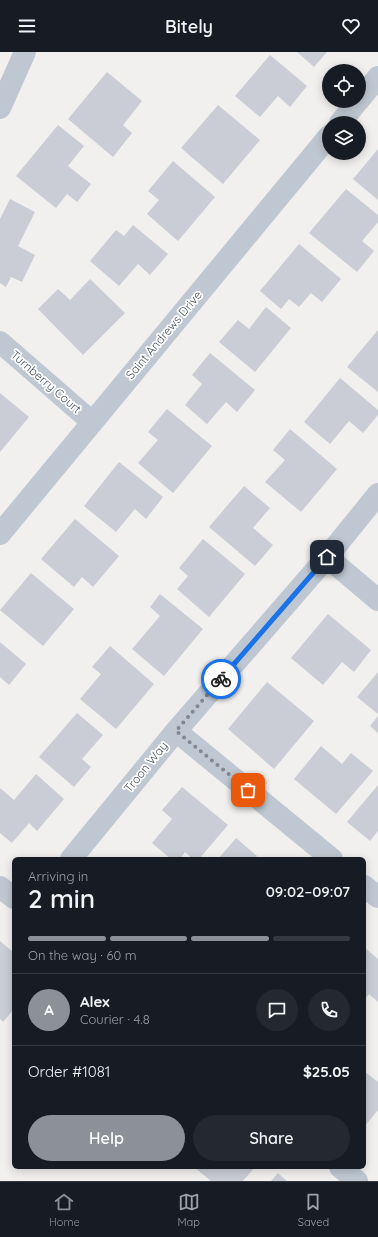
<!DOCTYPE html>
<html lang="en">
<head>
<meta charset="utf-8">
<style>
	body { margin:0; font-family:Quicksand,sans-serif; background:#242831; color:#f1f3f6; height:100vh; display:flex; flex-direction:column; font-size:15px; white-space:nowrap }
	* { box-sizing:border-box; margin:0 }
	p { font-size:13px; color:#9ea1a6 }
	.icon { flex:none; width:22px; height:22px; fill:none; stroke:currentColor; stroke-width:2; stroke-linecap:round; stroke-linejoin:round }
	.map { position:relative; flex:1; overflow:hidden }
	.drawer { position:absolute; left:12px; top:805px; width:354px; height:312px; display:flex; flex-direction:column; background:#171b24; border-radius:6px; box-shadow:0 2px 10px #0003 }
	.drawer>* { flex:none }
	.tools { position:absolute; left:322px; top:12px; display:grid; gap:8px }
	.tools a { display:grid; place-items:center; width:44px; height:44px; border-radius:50%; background:#171b24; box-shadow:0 2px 10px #0003; font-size:20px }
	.pin { position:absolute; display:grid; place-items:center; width:34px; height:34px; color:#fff; margin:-17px; border-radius:8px; box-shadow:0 2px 6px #0006 }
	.courier { position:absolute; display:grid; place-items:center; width:40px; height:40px; margin:-20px; border:3px solid #1a73e8; border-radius:50%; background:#fff; color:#222; box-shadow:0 1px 5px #0007 }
	.headline em { font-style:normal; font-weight:600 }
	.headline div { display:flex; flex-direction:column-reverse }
	.headline { display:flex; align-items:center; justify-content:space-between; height:68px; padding:0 16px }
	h1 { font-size:26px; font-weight:600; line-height:30px }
	.bar { display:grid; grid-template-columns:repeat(4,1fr); gap:6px 4px; align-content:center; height:48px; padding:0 16px }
	.bar i { height:5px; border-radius:3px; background:#363941 }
	.bar .active { background:#8c9099 }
	.bar p { grid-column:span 4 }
	.line { display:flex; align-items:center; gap:10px; padding:0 16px; border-top:1px solid #363941 }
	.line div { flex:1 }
	.round { display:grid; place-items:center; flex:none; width:42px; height:42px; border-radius:21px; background:#242831 }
	.button { display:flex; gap:8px; margin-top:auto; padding:8px 16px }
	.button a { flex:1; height:46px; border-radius:24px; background:#8c9099; color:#fff; font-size:16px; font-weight:600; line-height:46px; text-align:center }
	.button a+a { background:#242831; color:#f1f3f6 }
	header { display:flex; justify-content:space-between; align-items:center; height:52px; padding:0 16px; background:#171b24; font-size:18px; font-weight:600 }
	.dock { display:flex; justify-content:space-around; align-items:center; height:56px; border-top:1px solid #363941; background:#171b24; font-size:11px; color:#9ea1a6 }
	.dock a { display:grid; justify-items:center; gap:2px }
	.dock .active { color:#8c9099 }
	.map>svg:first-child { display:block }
	.building { fill:#cacdd5 }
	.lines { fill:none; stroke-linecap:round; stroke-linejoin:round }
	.street { stroke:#bfc8d2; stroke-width:22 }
	.done { stroke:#828890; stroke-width:4; stroke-dasharray:0 7.2 }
	.route { stroke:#1a73e8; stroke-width:5 }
	.labels { text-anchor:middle; stroke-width:3.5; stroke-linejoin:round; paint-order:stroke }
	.street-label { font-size:12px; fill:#46505d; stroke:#fff }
</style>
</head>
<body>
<header><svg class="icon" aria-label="menu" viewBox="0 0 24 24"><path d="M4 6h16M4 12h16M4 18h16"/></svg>Bitely<svg class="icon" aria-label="heart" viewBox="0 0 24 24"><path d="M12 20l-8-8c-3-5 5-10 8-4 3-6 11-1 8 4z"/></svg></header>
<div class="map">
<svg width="378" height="1129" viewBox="0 0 378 1129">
	<rect width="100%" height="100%" fill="#f2efef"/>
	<g class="building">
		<path d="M297,0H327L314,15Z"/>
		<path d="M270,3L307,34L290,55L278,44L260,65L235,44Z"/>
		<path d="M107,20L142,49L123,73L132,81L113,105L68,67Z"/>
		<path d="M218,53L260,88L223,132L181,96Z"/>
		<path d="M58,73L84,94L68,114L91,132L77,150L67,142L56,156L16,124Z"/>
		<path d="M378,97V148L353,127Z"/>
		<path d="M173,109L215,145L178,189L147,162L159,148L148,139Z"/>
		<path d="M346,137L378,163V170L362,189L374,199L357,220L309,181Z"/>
		<path d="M10,147L35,160L18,194L35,203L22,230L11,225L6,235L0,231V167Z"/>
		<path d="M133,173L168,202L150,223L138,212L119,234L90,209L116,178L124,184Z"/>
		<path d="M299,192L341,227L322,250L311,241L299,255L289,247L281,257L260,239Z"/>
		<path d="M90,227L125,261L83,303L38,257L58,237L70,248Z"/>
		<path d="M266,255L291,276L255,320L219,290L238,268L249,277Z"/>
		<path d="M378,278V340L347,315Z"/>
		<path d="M210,301L255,338L237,360L226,350L207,372L185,353L202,332L192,323Z"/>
		<path d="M340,326L378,358V363L363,381L349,369L330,392L304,370Z"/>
		<path d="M0,341L29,365L0,400Z"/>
		<path d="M167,357L212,394L173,441L138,411L158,388L148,380Z"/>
		<path d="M290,377L337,417L301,460L265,430L285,408L273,398Z"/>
		<path d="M119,410L163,445L146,467L135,457L116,480L84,454Z"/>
		<path d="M244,434L270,456L253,476L273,493L255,514L209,475Z"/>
		<path d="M75,467L119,504L93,535L82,525L74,535L41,507Z"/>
		<path d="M203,487L245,522L209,565L177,537L188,524L179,516Z"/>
		<path d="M31,521L74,557L43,594L0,558Z"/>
		<path d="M160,542L203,577L164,624L132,597L160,564L150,555Z"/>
		<path d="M328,562L371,598L354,620L342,610L323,633L291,606Z"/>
		<path d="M0,590L26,612L9,633L0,625Z"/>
		<path d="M110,594L154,632L116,677L80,647L101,622L92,615Z"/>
		<path d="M378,620V662L357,645Z"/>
		<path d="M267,630L314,669L274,717L228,677Z"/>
		<path d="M77,661L103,683L82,707L91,715L74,735L39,705Z"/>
		<path d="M378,664V681L370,674Z"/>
		<path d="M321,694L342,712L351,701L373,719L336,762L294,727Z"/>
		<path d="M36,722L64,747L37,779L29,771L12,791L0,781V736L14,748Z"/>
		<path d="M378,733V779L370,789L347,770Z"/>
		<path d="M182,735L228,773L199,807H193L185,800L180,807H171L152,791L172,767L162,758Z"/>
		<path d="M236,786L257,804L254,807H218Z"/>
		<path d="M0,889L14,901V957L3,970L0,967Z"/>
		<path d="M364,895L378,907V950L369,942L364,948Z"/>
		<path d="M364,1019L378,1030V1058L364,1075Z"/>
		<path d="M194,1115H255L243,1129H211Z"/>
		<path d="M278,1121L287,1129H271Z"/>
	</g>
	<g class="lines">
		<g class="street">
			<path d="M359,48L378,25"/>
			<path d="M0,56L25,0"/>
			<path d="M340,71L358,49"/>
			<path d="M0,290L92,370"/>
			<path d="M0,482L329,84"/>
			<path d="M327,505L378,548"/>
			<path d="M176,679L332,807"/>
			<path d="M71,807L176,679L327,505L378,442"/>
			<path d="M364,834L378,845"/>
			<path d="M0,835L14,846"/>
			<path d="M340,1115L357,1129"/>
		</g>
	</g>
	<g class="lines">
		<path class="done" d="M221,627L176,679L248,738"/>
		<path class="route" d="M221,627L327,505"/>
	</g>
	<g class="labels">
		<g class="street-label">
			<text transform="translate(164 283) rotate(-50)" y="4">Saint Andrews Drive</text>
			<text transform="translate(46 330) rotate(41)" y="4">Turnberry Court</text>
			<text transform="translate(146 715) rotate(-51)" y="4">Troon Way</text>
		</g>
	</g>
</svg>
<div class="tools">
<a><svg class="icon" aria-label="locate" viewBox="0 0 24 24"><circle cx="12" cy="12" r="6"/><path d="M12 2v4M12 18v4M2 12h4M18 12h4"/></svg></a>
<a><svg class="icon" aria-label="layers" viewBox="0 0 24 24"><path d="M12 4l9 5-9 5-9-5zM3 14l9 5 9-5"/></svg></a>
</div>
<div class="pin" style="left:248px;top:738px;background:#ea580c"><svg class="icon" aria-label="bag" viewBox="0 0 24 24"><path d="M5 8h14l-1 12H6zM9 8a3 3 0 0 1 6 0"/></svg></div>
<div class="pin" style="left:327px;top:505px;background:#1f2937"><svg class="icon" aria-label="home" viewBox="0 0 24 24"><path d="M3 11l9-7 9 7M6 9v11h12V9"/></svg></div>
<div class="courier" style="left:221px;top:627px"><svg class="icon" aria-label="bike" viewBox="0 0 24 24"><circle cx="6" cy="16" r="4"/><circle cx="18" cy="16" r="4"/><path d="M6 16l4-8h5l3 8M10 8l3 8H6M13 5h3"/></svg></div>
<section class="drawer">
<div class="headline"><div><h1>2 min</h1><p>Arriving in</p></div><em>09:02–09:07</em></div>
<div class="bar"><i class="active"></i><i class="active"></i><i class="active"></i><i></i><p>On the way · 60 m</p></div>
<div class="line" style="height:72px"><b class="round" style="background:#8c9099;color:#fff">A</b><div><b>Alex</b><p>Courier · 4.8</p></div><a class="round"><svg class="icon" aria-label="chat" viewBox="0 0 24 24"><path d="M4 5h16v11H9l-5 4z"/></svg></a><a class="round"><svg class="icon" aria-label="phone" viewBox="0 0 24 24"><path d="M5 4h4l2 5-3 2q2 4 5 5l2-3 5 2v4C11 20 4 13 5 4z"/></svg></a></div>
<div class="line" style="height:52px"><div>Order #1081</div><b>$25.05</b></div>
<div class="button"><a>Help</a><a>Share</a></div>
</section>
</div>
<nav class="dock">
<a class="active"><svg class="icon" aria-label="home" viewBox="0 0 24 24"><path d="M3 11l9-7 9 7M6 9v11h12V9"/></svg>Home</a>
<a><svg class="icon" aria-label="map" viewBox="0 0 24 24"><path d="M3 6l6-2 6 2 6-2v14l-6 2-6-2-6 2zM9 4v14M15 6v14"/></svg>Map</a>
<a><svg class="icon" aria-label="saved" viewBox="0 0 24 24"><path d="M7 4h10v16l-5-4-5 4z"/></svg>Saved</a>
</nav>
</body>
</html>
